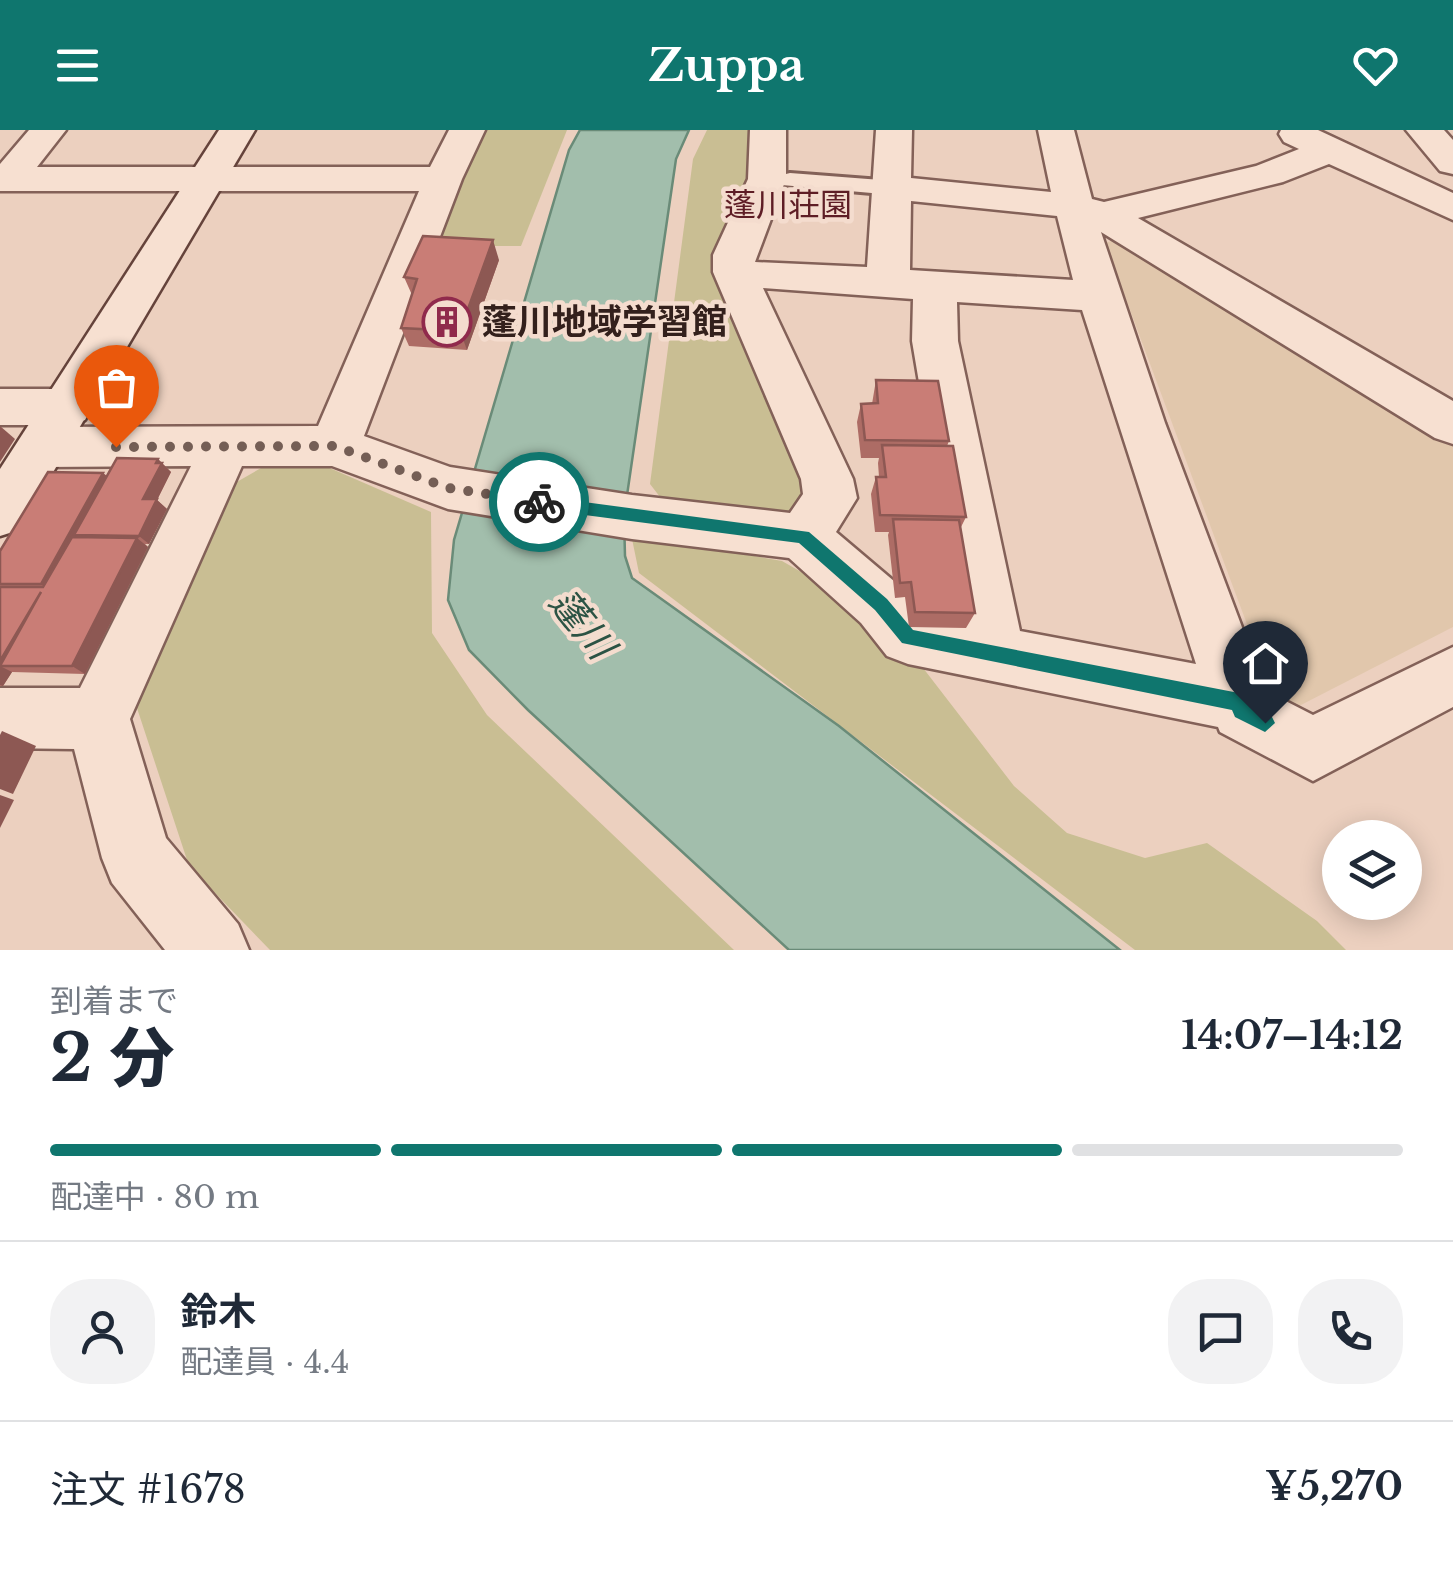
<!DOCTYPE html>
<html lang="ja">
<head>
<meta charset="utf-8">
<style>
	body { margin:0; font-family:"Libre Baskerville","Noto Sans JP",serif; background:#f2f2f3; color:#1f2937; height:100vh; display:flex; flex-direction:column; font-size:38px; white-space:nowrap }
	* { box-sizing:border-box; margin:0 }
	p { font-size:32px; color:#747a83 }
	.icon { flex:none; width:55px; height:55px; fill:none; stroke:currentColor; stroke-width:2; stroke-linecap:round; stroke-linejoin:round }
	.map { position:relative; height:820px; overflow:hidden }
	.panel { display:flex; flex-direction:column; background:#fff; flex:1 }
	.panel>* { flex:none }
	.buttons { position:absolute; left:1322px; top:690px; display:grid; gap:20px }
	.buttons a { display:grid; place-items:center; width:100px; height:100px; border-radius:50%; background:#fff; box-shadow:0 5px 25px #0003; font-size:50px }
	.pin { position:absolute; display:grid; place-items:center; width:85px; height:85px; color:#fff; margin:-102px -42px; border-radius:50% 50% 50% 0; rotate:-45deg; box-shadow:0 0 10px #0007 }
	.pin .icon { rotate:45deg }
	.courier { position:absolute; display:grid; place-items:center; width:100px; height:100px; margin:-50px; border:8px solid #0f766e; border-radius:50%; background:#fff; color:#222; box-shadow:0 2px 12px #0007 }
	.head em { font-style:normal; font-weight:800 }
	.head div { display:flex; flex-direction:column-reverse }
	.head { display:flex; align-items:center; justify-content:space-between; height:170px; padding:0 50px }
	h1 { font-size:65px; font-weight:800; line-height:75px }
	.bar { display:grid; grid-template-columns:repeat(4,1fr); gap:15px 10px; align-content:center; height:120px; padding:0 50px }
	.bar i { height:12px; border-radius:8px; background:#e0e1e3 }
	.bar .selected { background:#0f766e }
	.bar p { grid-column:span 4 }
	.line { display:flex; align-items:center; gap:25px; padding:0 50px; border-top:2px solid #e0e1e3 }
	.line div { flex:1 }
	.round { display:grid; place-items:center; flex:none; width:105px; height:105px; border-radius:40px; background:#f2f2f3 }
	header { display:flex; justify-content:space-between; align-items:center; height:130px; padding:0 50px; background:#0f766e; color:#fff; font-size:45px; font-weight:800 }
	.map>svg:first-child { display:block }
	.farmland { fill:#e1c7ac }
	.green { fill:#c9be93 }
	.water { fill:#a2beac; stroke:#6a8b78; stroke-width:2.5 }
	.lines { fill:none; stroke-linecap:round; stroke-linejoin:round }
	.lane-casing { stroke:#836158; stroke-width:6 }
	.street-casing { stroke:#836158; stroke-width:5 }
	.secondary-casing { stroke:#65433b; stroke-width:5 }
	.lane { fill:#f7e0d1; fill-rule:evenodd }
	.street { fill:#f7e0d1; fill-rule:evenodd }
	.secondary { fill:#f7e0d1; fill-rule:evenodd }
	.wall { fill:#ad6c65 }
	.shaded-wall { fill:#8d5853 }
	.building { fill:#c97d76; stroke:#8d5853; stroke-width:2.5 }
	.route { fill:#0f766e }
	.done { stroke:#745e55; stroke-width:10; stroke-dasharray:0 18 }
	.labels { text-anchor:middle; stroke-width:9; stroke-linejoin:round; paint-order:stroke }
	.far-neighbourhood-label { font-size:32px; fill:#5e1d25; stroke:#f4dcce }
	.poi-label { font-size:35px; font-weight:bold; fill:#33201c; stroke:#f4dcce; text-anchor:start }
	.water-label { font-size:38px; font-style:italic; fill:#2c5344; stroke:#f4dcce }
</style>
</head>
<body>
<header><svg class="icon" aria-label="menu" viewBox="0 0 24 24"><path d="M4 6h16M4 12h16M4 18h16"/></svg>Zuppa<svg class="icon" aria-label="heart" viewBox="0 0 24 24"><path d="M12 20l-8-8c-3-5 5-10 8-4 3-6 11-1 8 4z"/></svg></header>
<div class="map">
<svg width="1453" height="820" viewBox="0 0 1453 820">
	<rect width="100%" height="100%" fill="#ecd0bf"/>
	<path class="farmland" d="M1117,109L1453,316V497L1297,577L1270,556L1105,113Z"/>
	<g class="green">
		<path d="M483,0H567L521,116H433Z"/>
		<path d="M707,0H755L752,48L718,137L808,359L782,392L667,376L650,354L693,29Z"/>
		<path d="M325,336L431,382L432,503L487,585L734,820H270L189,736L134,569L228,357L261,338Z"/>
		<path d="M631,404L782,431L845,467L920,534L1014,656L1067,703L1145,728L1207,713L1317,791L1346,820H1135L639,443Z"/>
	</g>
	<path class="water" d="M580,0H689L676,29L624,386L625,426L632,448L839,596L1120,820H789L528,580L469,520L448,470L454,410L569,20Z"/>
	<g class="lines">
		<g class="lane-casing">
			<path id="lane" d="M790,43L894,51L906,58L894,65L782,55L779,50L782,45Z"/>
		</g>
		<g class="street-casing">
			<g id="street">
				<path d="M29,0H66L37,37H430L449,0H485L462,49L364,306L450,337L632,365L790,383L803,364L801,349L713,142V125L748,49L750,0H786V49L755,132L867,137L876,0H912L911,48L1051,62L1038,0H1074L1092,69L1104,72L1256,36L1299,19L1284,12L1279,4L1281,0H1318L1453,63V90L1329,34L1283,52L1138,88L1453,271V314L1435,308L1101,102L1165,293L1266,561L1313,585L1453,517V577L1313,651L1220,602L1218,597L908,534L887,526L861,493L789,428L632,409L448,379L332,336H242L130,589L166,708L238,794L249,820H165L112,753L102,728L74,619L0,618V558H80L191,336L42,337L24,331L17,317L24,303L42,297L318,296L419,61H0V34ZM911,71L1057,86L1073,150L910,140ZM763,158L913,169L912,211L959,490L925,483L901,457L836,402L857,368L853,349ZM957,172L1082,180L1196,534L1020,501L958,211Z"/>
				<path d="M1406,0H1444L1453,10V44L1440,41Z"/>
				<path d="M0,259H68L85,264L92,277L85,290L68,295H0Z"/>
			</g>
		</g>
		<g class="secondary-casing">
			<path id="secondary" d="M219,0H255L19,400L0,406V339Z"/>
		</g>
		<use href="#lane" class="lane"/>
		<use href="#street" class="street"/>
		<use href="#secondary" class="secondary"/>
	</g>
	<g class="wall">
		<path d="M499,130L467,220L409,216L401,198L412,165L404,147Z"/>
		<path d="M876,250L949,311L947,316L966,387L960,399L975,483L966,498L909,497L905,467L895,468L888,405L889,402H875L871,364L876,347H879L878,333L879,328H861L857,292L861,274H872Z"/>
		<path d="M158,329L171,342L157,370L167,379L149,414H145L148,417L85,544L12,542L3,556H0V421L103,343L107,346Z"/>
	</g>
	<g class="shaded-wall">
		<path d="M493,110L499,130L467,220L460,201Z"/>
		<path d="M0,296L15,309L0,332Z"/>
		<path d="M158,329L171,342L157,370L167,379L149,414L139,406L143,369Z"/>
		<path d="M103,343L114,353L74,405L82,411L54,463L41,454Z"/>
		<path d="M137,408L148,417L85,544L72,536Z"/>
		<path d="M0,536L12,542L3,556L0,555Z"/>
		<path d="M2,601L36,616L13,664L0,659V605Z"/>
		<path d="M0,665L14,670L0,698Z"/>
	</g>
	<g class="building">
		<path d="M423,106L493,110L460,201L401,198L417,149L404,147Z"/>
		<path d="M876,250L938,251L949,311L865,310L861,274L878,273Z"/>
		<path d="M882,315L953,316L966,387L880,385L876,347H886Z"/>
		<path d="M117,328L158,329L156,333H162L143,369H157L139,406L74,405Z"/>
		<path d="M48,342L103,343L41,454H0V421Z"/>
		<path d="M893,389L959,390L975,483L915,482L911,452L900,453Z"/>
		<path d="M72,407L137,408L72,536H0L41,462L0,531V457H43Z"/>
	</g>
	<path class="route" d="M539,366L809,402L887,469L913,500L1239,563L1245,566L1249,575L1272,587L1275,593L1265,602L1235,587L1232,580L902,513L875,480L799,413L539,379L532,372Z"/>
	<g class="lines">
		<path class="done" d="M116,317L335,316L448,358L539,372"/>
	</g>
	<defs>
		<g id="building-ring" transform="scale(2.5)"><circle r="9.5" fill="#f4dcce" stroke="#902a4c" stroke-width="1.5"/><path d="M-4-6H4V6H1V3H-1V6H-4ZM-2.5-4.3h1.7v1.8h-1.7ZM.8-4.3h1.7v1.8H.8ZM-2.5-1h1.7V.8h-1.7ZM.8-1h1.7V.8H.8Z" fill="#902a4c"/></g>
	</defs>
	<g fill-rule="evenodd">
		<use href="#building-ring" x="447" y="192"/>
	</g>
	<g class="labels">
		<g class="far-neighbourhood-label">
			<text x="788" y="86">蓬川荘園</text>
		</g>
		<g class="poi-label">
			<text x="482" y="204">蓬川地域学習館</text>
		</g>
		<g class="water-label">
			<text transform="translate(582 494) rotate(51)" y="13">蓬川</text>
		</g>
	</g>
</svg>
<div class="buttons">
<a><svg class="icon" aria-label="layers" viewBox="0 0 24 24"><path d="M12 4l9 5-9 5-9-5zM3 14l9 5 9-5"/></svg></a>
</div>
<div class="pin" style="left:116px;top:317px;background:#ea580c"><svg class="icon" aria-label="bag" viewBox="0 0 24 24"><path d="M5 8h14l-1 12H6zM9 8a3 3 0 0 1 6 0"/></svg></div>
<div class="pin" style="left:1265px;top:593px;background:#1f2937"><svg class="icon" aria-label="home" viewBox="0 0 24 24"><path d="M3 11l9-7 9 7M6 9v11h12V9"/></svg></div>
<div class="courier" style="left:539px;top:372px"><svg class="icon" aria-label="bike" viewBox="0 0 24 24"><circle cx="6" cy="16" r="4"/><circle cx="18" cy="16" r="4"/><path d="M6 16l4-8h5l3 8M10 8l3 8H6M13 5h3"/></svg></div>
</div>
<section class="panel">
<div class="head"><div><h1>2 分</h1><p>到着まで</p></div><em>14:07–14:12</em></div>
<div class="bar"><i class="selected"></i><i class="selected"></i><i class="selected"></i><i></i><p>配達中 · 80 m</p></div>
<div class="line" style="height:180px"><a class="round"><svg class="icon" aria-label="person" viewBox="0 0 24 24"><circle cx="12" cy="8" r="4"/><path d="M4 21q1-7 8-7t8 7"/></svg></a><div><b>鈴木</b><p>配達員 · 4.4</p></div><a class="round"><svg class="icon" aria-label="chat" viewBox="0 0 24 24"><path d="M4 5h16v11H9l-5 4z"/></svg></a><a class="round"><svg class="icon" aria-label="phone" viewBox="0 0 24 24"><path d="M5 4h4l2 5-3 2q2 4 5 5l2-3 5 2v4C11 20 4 13 5 4z"/></svg></a></div>
<div class="line" style="height:130px"><div>注文 #1678</div><b>¥5,270</b></div>
</section>
</body>
</html>
